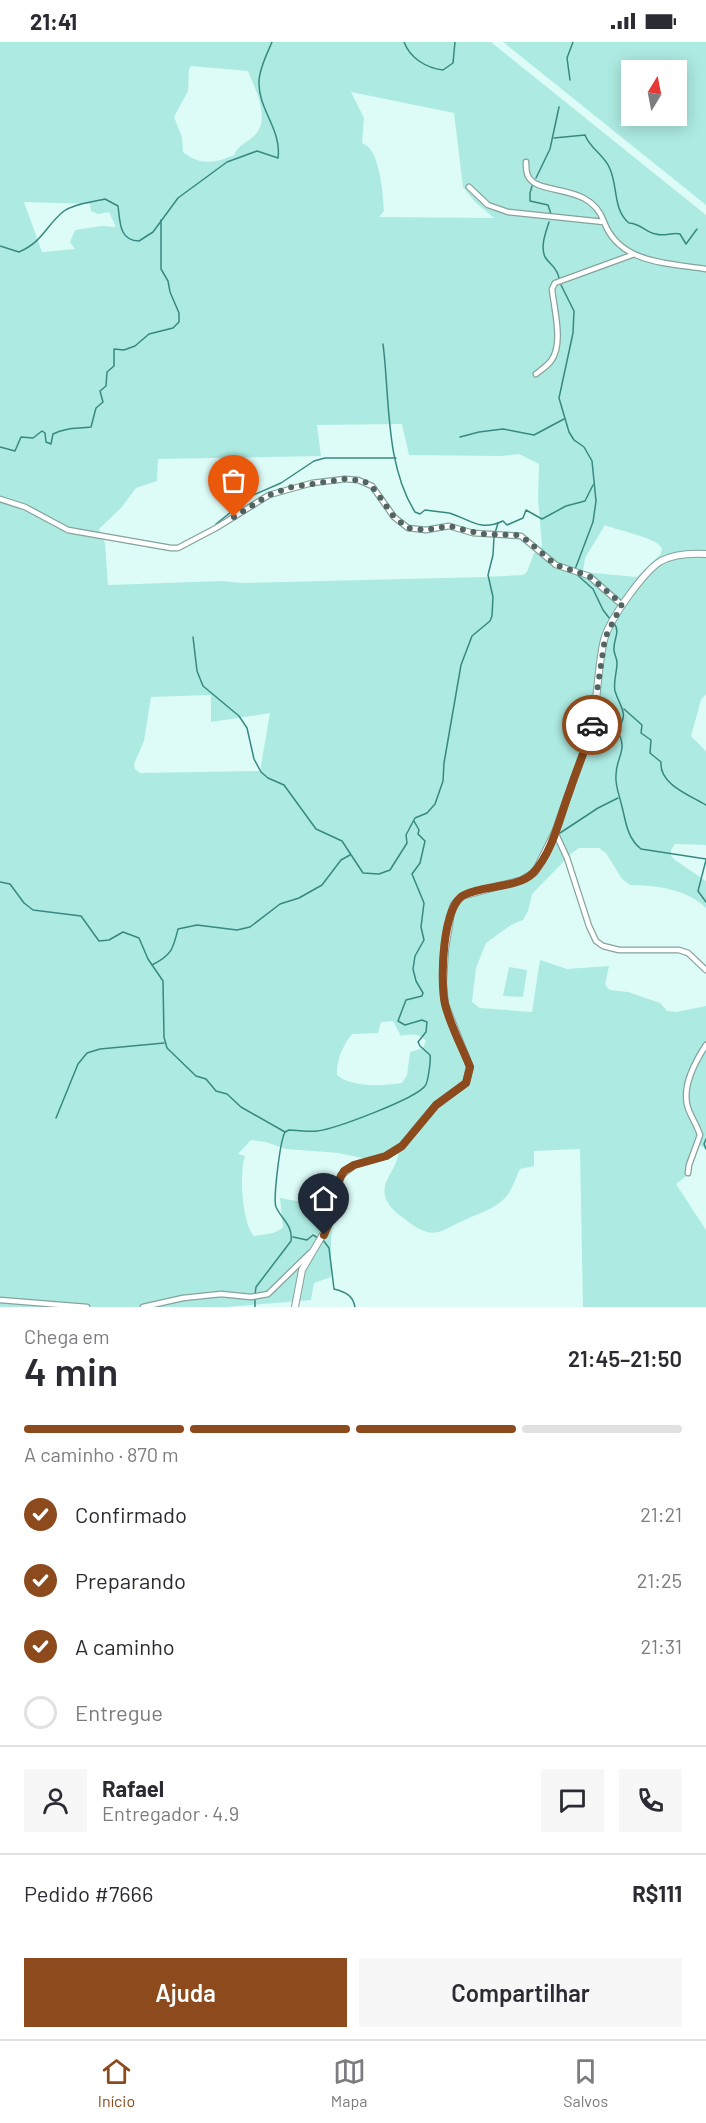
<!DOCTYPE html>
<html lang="pt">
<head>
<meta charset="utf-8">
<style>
	body { margin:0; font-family:Barlow,sans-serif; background:#f7f7f7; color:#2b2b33; height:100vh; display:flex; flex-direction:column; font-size:22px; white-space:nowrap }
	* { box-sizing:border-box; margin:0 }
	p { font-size:20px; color:#7c7c81 }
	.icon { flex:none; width:33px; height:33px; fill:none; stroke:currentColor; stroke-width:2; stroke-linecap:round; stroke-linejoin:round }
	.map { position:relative; height:1265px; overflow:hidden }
	.panel { display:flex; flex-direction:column; background:#fff; flex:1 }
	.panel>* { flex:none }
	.needle { width:39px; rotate:10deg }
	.controls { position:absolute; left:621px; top:18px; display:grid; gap:12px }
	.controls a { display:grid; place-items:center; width:66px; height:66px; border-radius:0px; background:#fff; box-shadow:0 3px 15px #0003; font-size:30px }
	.pin { position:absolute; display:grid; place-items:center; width:51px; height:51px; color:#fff; margin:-62px -26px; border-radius:50% 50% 50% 0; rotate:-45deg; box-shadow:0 0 6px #0007 }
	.pin .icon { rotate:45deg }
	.courier { position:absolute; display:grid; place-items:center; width:60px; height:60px; margin:-30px; border:4px solid #8d4a1c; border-radius:50%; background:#fff; color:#222; box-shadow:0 2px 8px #0007 }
	.head em { font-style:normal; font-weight:600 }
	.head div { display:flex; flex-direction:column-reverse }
	.head { display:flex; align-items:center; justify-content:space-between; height:102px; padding:0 24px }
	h1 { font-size:39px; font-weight:600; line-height:45px }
	.bar { display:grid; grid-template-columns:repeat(4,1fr); gap:9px 6px; align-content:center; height:72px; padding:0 24px }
	.bar i { height:8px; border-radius:4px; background:#e1e1e2 }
	.bar .current { background:#8d4a1c }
	.bar p { grid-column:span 4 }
	.line { display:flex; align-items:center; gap:15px; padding:0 24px; border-top:2px solid #e1e1e2 }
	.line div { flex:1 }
	.round { display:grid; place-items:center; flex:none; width:63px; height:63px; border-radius:0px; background:#f7f7f7 }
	ol { padding:0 24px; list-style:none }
	li { display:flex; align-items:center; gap:18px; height:66px }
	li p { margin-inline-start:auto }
	li .icon { padding:6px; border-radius:50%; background:#8d4a1c; color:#fff; stroke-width:4 }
	li:last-child { color:#7c7c81 }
	li i { width:33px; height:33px; border:3px solid #e1e1e2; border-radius:50% }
	.button { display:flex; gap:12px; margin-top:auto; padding:12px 24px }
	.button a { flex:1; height:69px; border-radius:0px; background:#8d4a1c; color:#fff; font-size:24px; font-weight:600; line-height:69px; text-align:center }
	.button a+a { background:#f7f7f7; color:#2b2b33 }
	.status { display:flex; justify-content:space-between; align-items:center; height:42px; padding:0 30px; background:#fff; direction:ltr }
	.status svg { height:16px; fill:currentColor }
	.menu { display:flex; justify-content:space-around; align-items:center; height:84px; border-top:2px solid #e1e1e2; background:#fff; font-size:16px; color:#7c7c81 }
	.menu a { display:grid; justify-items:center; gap:3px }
	.menu .current { color:#8d4a1c }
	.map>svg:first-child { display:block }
	.green { fill:#adebe2; fill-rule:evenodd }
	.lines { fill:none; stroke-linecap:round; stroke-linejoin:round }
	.stream { stroke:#378980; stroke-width:1.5 }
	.minor-casing { stroke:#85a29d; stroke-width:7 }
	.tertiary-casing { stroke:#85a29d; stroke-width:8 }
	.minor { stroke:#fff; stroke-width:4.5 }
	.tertiary { stroke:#fff; stroke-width:6 }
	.done { stroke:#536562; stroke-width:6; stroke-dasharray:0 10.8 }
	.route { stroke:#8d4a1c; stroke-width:8 }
</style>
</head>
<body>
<div class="status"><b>21:41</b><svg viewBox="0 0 49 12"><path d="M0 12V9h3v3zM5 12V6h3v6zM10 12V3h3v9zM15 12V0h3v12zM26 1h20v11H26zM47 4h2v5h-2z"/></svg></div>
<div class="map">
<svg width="706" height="1265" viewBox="0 0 706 1265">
	<rect width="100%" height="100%" fill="#ddfcf7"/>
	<g class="green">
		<path d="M0,0H491L706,173V652L701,658L691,694L706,709V803L675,802L671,808V814L675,818L706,839V866C687,847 655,843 630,843L622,837L606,811L599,806H579L572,811L532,852L528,869L523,878L511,883L486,901L476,926L472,960L480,966L532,970L540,918L567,927L609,924L605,943L610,948L628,950L660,961L667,969L676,970L706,964V1107L700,1103L693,1105C689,1114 684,1122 689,1132L676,1142L706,1188V1265H583L580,1107L534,1109V1124L520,1127C515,1137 513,1147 505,1156C495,1166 481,1171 469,1176C440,1188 435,1201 406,1178C399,1173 391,1167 387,1159C377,1140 399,1127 398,1110L366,1117L339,1111L286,1107L266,1100L251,1098L238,1112L245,1114C239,1130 242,1182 254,1194L273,1191L283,1186L280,1156L336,1166L331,1196V1235L314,1241L311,1258L227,1265H0ZM191,24L248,29C255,47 271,76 255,93C248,100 238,103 234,113C216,121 200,124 183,110L182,95L174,75L188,49L189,27ZM351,50L454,71L463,145L475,160L494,176L379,175L384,169C383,152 380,106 362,101L364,76ZM24,160L90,162L91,169L98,172L109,170L116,185L101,184L75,188L70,200L75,207L42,210ZM402,382L409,413L502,414L519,412L539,422L538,456L542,504L538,510L534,511L527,530L523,533L484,535L243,541L222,539L108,543L105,501L99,487L121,466L136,446L157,439L158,417L321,414L317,383ZM605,483C619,489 655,495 662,506L661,512L637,535L583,530L585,516ZM211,653V680L270,671L260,729L140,731L135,727L134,722L144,699L151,655ZM393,979L401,994C411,992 419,991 426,999L423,1006L410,1010L407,1033L402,1041C383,1044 353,1046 337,1033C336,1019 343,1003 352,992L378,991L381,980Z"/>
		<path d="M503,0H706V163ZM632,28H676V74H632Z"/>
		<path d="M509,925L527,928L523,955L503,954Z"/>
	</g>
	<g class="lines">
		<g class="stream">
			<path d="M404,0C410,16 426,26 443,28L453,21L455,0"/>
			<path d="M570,38L567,16L573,0"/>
			<path d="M554,96L585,93C590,107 605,113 610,127C618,145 613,168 629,181C642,182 645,190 656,192C664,195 672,190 680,192L686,202L697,187"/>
			<path d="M536,136L550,107L559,65"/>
			<path d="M532,144L530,151V159L548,163L551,172"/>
			<path d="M549,180C546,190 540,204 545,215C550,223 557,225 559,236"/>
			<path d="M0,204L19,210C44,199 46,183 64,169C75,161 93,160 105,157L118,164C120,179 119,199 139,199L153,190L178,156L227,120L257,109L278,116C282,88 258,67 259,40C259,27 267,12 272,0"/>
			<path d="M561,243L574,269L573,291L559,356L569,390L574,398L584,405L592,419L596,459L593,480L574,530L593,547L603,568L610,577"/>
			<path d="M383,302C390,357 385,422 415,470L420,472L425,468C433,469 441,470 449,471C470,477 479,490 503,479L507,483L523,476L526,468L542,477L566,464L585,459L593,443"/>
			<path d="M460,395L479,390L503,387L534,393L564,377"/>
			<path d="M0,405L15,409L21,395L33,396L42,389L45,391L46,400L51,402L53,392C67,385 77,387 91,385L96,366L103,360L100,349L106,344L107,330L114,324V307L124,308L135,304L149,292L173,286L179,280V271L170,250L168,239L161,227V178"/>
			<path d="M216,482L251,454L281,441L314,419L325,416H396"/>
			<path d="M495,491L498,481"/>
			<path d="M614,581C621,591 613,597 614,608C614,612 617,616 617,621C617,630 613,640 615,649C620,666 630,671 617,688C629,709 616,714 616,733C615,744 619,751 621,761C626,778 626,795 641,807L706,817"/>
			<path d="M193,595L197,629L203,644L239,674L247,686L254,717L261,730L268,736L284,743L316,787L342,799L363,831L379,832L390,828L407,801L406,793L415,776L427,771L435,762L443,739L444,721L461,623L472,594L490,579L492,574L493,555L488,533L493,513L494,495"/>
			<path d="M624,667L642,683L641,691L651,698L650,711L661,720C659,742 689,753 706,763"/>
			<path d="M560,791L598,766L618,756"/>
			<path d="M706,818L698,849L706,860"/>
			<path d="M0,840L10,842L24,861L33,868L81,874L99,899L109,898L123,890L139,896L148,917L163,939L164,995L167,1006L196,1034L206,1037L216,1049L227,1052L241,1065L285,1090L289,1088C298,1088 308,1090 317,1089C335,1087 415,1057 425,1044C428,1041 431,1018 430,1013L420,1004L418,1000L426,990L427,980L422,978L405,983L398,979L406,958L422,954L423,951L416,939L413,927L415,914L424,898L421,885L424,861L412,832L420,821L425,799L418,792L419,788L414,779"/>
			<path d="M152,923C172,913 173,907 178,887L197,883L237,888L250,885L280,862L299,856L322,843L341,818L350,813"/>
			<path d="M56,1076L78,1022L87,1011L100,1007L164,1001"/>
			<path d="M706,1097L704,1102L706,1107"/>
			<path d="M293,1195L307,1198L313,1193L318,1196"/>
			<path d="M323,1198L329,1206L334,1247C345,1250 353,1253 355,1265"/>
			<path d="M255,1252L256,1245L291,1199C293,1183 282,1178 276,1165C273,1157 280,1099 285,1090"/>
			<path d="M255,1257V1265"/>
		</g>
		<g class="minor-casing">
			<g id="minor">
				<path d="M526,120C526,124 526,130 528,134C538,155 590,139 604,180"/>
				<path d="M469,145L488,163L508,170L604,180C620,222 668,221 706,227"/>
				<path d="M536,332C541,328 547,324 551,319C564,302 554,267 552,247L555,241L632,213"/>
				<path d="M0,457L25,465L68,488L171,506H178L216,486L269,453L312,441L345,437L358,438L372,444L394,475L408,486L426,488L449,484L473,491L521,494L556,523L589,534L622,563"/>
				<path d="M555,790L567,816L589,884L596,899L603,904L619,908H679L688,911L706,928"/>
				<path d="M688,1131L689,1123L700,1093C697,1083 691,1075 688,1066C681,1045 695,1020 706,1003"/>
				<path d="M0,1258L87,1265"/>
				<path d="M143,1265L183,1256L221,1252L251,1255L268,1252L310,1211"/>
			</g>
		</g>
		<g class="tertiary-casing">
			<path id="tertiary" d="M295,1265L302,1228L329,1182L341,1133L354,1123L386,1114L402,1104L436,1063L466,1041L470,1025L445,962L443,941L445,908L451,871L454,862L462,854L522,838L535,830L555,790L591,689C598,659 597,628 604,598C609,578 644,529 661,519C674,512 691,511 706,512"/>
		</g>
		<use href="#minor" class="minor"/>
		<use href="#tertiary" class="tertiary"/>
	</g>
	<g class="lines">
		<path class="done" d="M234,475L269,453L292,445L345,437L364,439L375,448L394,475L408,486L426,488L449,484L481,492L516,493L524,496L556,523L589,534L622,562L605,596L592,683"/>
		<path class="route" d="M324,1193L333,1171L339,1138L344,1129L354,1123L386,1114L402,1104L436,1063L466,1041L470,1025C462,1005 450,983 445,962C440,939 442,864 464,853C483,843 519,846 533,831C553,810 560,774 570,748C577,726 587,705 592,683"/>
	</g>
</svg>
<div class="controls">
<a><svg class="needle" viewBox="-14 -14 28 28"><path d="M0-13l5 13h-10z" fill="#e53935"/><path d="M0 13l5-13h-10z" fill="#7c7c81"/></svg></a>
</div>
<div class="pin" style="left:234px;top:475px;background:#ea580c"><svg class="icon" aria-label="bag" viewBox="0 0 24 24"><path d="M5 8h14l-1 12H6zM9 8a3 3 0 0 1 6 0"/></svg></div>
<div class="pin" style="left:324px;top:1193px;background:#1f2937"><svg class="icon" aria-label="home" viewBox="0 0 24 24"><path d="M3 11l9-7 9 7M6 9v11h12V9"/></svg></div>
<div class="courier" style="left:592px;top:683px"><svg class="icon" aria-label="car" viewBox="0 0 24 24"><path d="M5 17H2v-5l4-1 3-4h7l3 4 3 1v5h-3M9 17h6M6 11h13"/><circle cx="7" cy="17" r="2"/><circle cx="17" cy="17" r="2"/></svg></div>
</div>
<section class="panel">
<div class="head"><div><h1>4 min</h1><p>Chega em</p></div><em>21:45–21:50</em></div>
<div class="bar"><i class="current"></i><i class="current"></i><i class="current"></i><i></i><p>A caminho · 870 m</p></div>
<ol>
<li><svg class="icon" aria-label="check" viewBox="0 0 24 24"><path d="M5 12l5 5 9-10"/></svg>Confirmado<p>21:21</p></li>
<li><svg class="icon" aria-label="check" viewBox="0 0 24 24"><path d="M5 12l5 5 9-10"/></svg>Preparando<p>21:25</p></li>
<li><svg class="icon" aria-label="check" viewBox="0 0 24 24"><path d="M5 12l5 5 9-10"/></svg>A caminho<p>21:31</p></li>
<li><i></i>Entregue</li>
</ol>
<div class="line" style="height:108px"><a class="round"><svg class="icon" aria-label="person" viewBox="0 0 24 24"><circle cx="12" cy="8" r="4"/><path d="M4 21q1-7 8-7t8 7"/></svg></a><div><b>Rafael</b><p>Entregador · 4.9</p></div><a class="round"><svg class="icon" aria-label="chat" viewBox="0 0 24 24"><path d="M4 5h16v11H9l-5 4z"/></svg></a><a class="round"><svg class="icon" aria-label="phone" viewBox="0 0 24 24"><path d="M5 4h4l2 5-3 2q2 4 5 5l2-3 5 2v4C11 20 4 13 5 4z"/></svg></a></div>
<div class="line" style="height:78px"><div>Pedido #7666</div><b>R$111</b></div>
<div class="button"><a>Ajuda</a><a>Compartilhar</a></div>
</section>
<nav class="menu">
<a class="current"><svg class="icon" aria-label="home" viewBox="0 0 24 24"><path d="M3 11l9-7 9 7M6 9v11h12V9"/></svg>Início</a>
<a><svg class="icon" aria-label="map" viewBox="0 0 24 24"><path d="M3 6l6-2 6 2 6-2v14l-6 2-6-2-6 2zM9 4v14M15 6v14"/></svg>Mapa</a>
<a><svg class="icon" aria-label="saved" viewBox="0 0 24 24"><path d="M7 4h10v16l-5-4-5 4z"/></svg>Salvos</a>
</nav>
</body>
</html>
